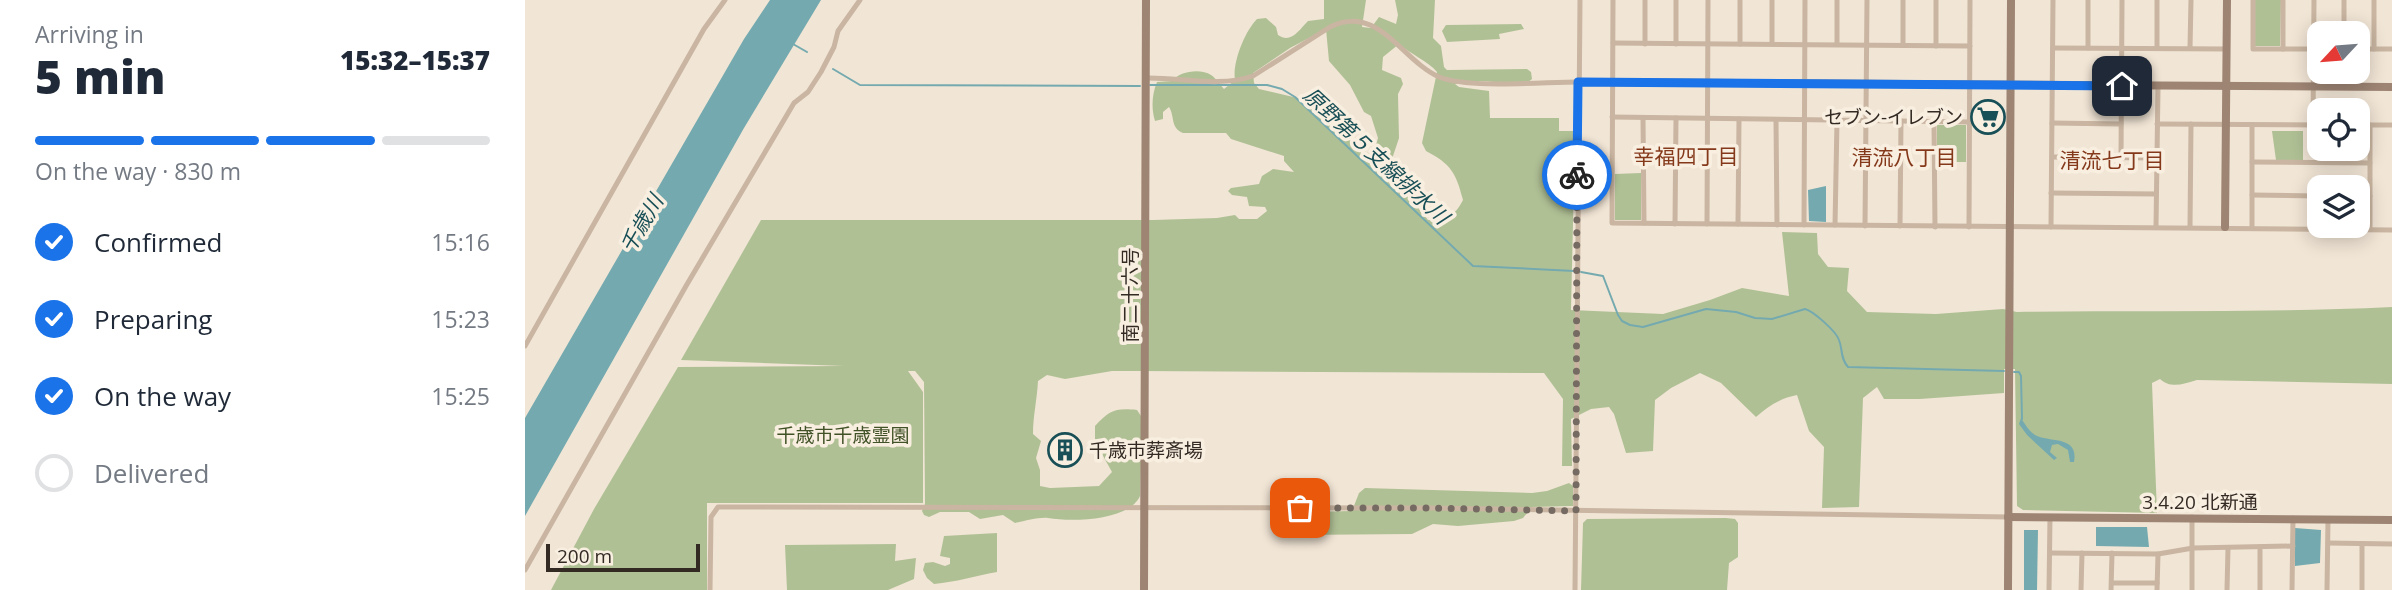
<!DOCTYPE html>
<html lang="en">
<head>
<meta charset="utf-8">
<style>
	body { margin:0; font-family:"Open Sans","Noto Sans JP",sans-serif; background:#f6f6f7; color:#1f2937; height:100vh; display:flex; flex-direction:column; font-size:26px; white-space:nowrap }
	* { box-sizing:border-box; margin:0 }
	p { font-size:23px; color:#747a83 }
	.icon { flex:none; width:38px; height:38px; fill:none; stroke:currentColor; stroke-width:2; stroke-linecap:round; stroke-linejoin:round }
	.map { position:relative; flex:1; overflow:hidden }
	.panel { display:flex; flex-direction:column; background:#fff; width:525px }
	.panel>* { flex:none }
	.needle { width:46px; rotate:244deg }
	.fabs { position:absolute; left:1782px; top:21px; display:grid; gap:14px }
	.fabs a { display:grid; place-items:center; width:63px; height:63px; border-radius:14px; background:#fff; box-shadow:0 4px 18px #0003; font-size:35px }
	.scale { position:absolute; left:21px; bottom:18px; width:154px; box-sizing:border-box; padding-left:7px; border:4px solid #332a24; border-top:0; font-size:19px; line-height:24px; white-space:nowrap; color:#332a24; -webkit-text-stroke:5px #f9efe1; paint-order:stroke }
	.pin { position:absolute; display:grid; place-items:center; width:60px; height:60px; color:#fff; margin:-30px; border-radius:14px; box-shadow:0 4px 10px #0006 }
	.courier { position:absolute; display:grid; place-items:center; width:70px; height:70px; margin:-35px; border:5px solid #1a73e8; border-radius:50%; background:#fff; color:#222; box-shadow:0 2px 9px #0007 }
	.headline em { font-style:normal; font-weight:800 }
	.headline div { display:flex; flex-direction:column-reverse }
	.headline { display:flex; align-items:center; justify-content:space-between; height:119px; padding:0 35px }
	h1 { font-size:46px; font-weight:800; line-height:52px }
	.bar { display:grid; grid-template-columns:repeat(4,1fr); gap:10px 7px; align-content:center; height:84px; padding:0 35px }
	.bar i { height:9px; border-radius:5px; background:#e0e1e3 }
	.bar .selected { background:#1a73e8 }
	.bar p { grid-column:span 4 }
	ol { padding:0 35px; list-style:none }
	li { display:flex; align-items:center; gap:21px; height:77px }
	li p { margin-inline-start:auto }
	li .icon { padding:7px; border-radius:50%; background:#1a73e8; color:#fff; stroke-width:4 }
	li:last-child { color:#747a83 }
	li i { width:38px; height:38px; border:4px solid #e0e1e3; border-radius:50% }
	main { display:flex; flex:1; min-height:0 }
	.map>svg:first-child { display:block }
	.green { fill:#b0c095; fill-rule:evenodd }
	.water { fill:#74aaaf }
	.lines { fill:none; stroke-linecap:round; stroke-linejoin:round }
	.stream { stroke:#74aaaf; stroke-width:2 }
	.street { stroke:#c9b5a1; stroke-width:5 }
	.secondary { stroke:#9d8473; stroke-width:8 }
	.done { stroke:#766b62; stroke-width:7; stroke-dasharray:0 12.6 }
	.route { stroke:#1a73e8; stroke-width:9 }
	.labels { text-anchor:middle; stroke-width:7; stroke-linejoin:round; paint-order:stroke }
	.poi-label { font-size:19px; fill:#332a24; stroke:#f9efe1; text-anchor:end }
	.street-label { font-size:19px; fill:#332a24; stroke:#f9efe1 }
	.park-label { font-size:19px; fill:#415227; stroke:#f9efe1 }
	.water-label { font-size:21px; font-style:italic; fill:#194f56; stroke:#f9efe1 }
	.neighbourhood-label { font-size:21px; fill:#85391b; stroke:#f9efe1 }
</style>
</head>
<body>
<main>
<section class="panel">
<div class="headline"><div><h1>5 min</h1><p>Arriving in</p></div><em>15:32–15:37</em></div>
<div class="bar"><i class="selected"></i><i class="selected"></i><i class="selected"></i><i></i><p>On the way · 830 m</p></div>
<ol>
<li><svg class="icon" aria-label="check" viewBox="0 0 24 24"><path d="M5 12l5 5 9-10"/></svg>Confirmed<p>15:16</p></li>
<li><svg class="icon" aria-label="check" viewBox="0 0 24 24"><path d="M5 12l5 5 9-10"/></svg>Preparing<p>15:23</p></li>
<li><svg class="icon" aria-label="check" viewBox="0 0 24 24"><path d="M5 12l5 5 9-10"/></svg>On the way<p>15:25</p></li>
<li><i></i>Delivered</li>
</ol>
</section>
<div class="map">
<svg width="1867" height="590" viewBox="0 0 1867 590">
	<rect width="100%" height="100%" fill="#f1e5d5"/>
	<g class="green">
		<path d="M799,0H841L837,27L846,28L854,17L871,24L873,15L870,0H910L908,38L916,46L919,67L922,70L1002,69L1006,72L1007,79L998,86L961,81L930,84L934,87L964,91L965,118H1034V131H1048L1050,137L1046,310L1138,314L1185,300L1217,288L1264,296L1257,232L1292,233L1293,254L1303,267L1324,268L1322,291L1342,312L1411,314L1478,309L1492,312C1617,310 1742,313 1867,307V384L1672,380C1658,384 1646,389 1635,379L1627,383L1632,513L1498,510L1492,506L1490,369H1479V393L1395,399H1359L1352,387L1338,398L1334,507L1297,508L1299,447L1284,431L1272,395C1256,398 1243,406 1231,417L1196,383L1175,373L1146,388L1130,400L1128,451L1101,453L1089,414L1084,407L1066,409L1046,419L1047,466H1037L1038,399L1019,373L612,371H587L540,379L522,375L513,381C512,400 508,416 508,434L516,441L511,458L515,470V486L525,488L574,486L587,472L577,454L578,446L570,439V426C585,410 590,408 612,410L616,416L617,424L615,496C604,521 547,522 523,518C514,517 500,521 490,523L478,515L455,519L444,512H415L404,517L399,515L397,511L400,504L399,382L390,371H383L398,392V503H182V590H26L69,509L153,367L319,366L156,360L236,220H629L692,218L710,215L714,219H732L742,211L740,207L724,206L722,197L707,195L703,191L706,188L734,184L737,176L748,169L769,172L759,161V156L706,139L701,133H658C645,128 650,116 644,107L638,112V119L630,121C626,108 627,94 632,82L647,81C654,71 676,68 686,75C691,78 695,85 699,89L710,80C707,63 720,31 732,19L741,18L751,27L753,35C766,44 774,30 783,21L799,19ZM801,29L804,61L825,85L839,112L846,116L853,138L848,155L841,152L821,134L796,118L781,100L734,89L729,83L728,73L765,48ZM874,44C885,54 903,61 912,72L897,143L901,151C926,164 931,173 938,200C930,216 921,220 903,220L889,203L867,159L874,138L873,94L878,84L876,78L857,70L858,57Z"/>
		<path d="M1730,0H1756L1755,46H1730Z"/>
		<path d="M996,24L999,29L974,34L975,39L922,42L917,31L921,25Z"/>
		<rect x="1412" y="125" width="29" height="37"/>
		<path d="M1747,131H1778V161L1751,160Z"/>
		<path d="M1116,173V220H1090V174Z"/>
		<path d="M1044,483L1048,486V506L1007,507L998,518L989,521L933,526L908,524L887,534L771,535L763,531L759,523L761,516L779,512L827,511L834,493L840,488L1007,493L1022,491Z"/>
		<path d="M1201,518L1210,519L1213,523V557L1204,563L1202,590H1056L1058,523L1062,519Z"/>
		<path d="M472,533V572C450,576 431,582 409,584L402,578L398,570L400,563L408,562L420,566L425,564V558L415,556L419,536Z"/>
		<path d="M371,544L370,561L391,558L389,579L363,590H262L260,545Z"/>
	</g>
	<g class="water">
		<path d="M245,0H296L219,128L0,516V418L219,39Z"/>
		<path d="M1301,186V222L1284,221L1283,190Z"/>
		<path d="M1496,418C1500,424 1503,430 1510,435C1525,443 1554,435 1549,462H1545L1543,450L1533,444L1527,445L1525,452L1532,458L1529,460L1502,435L1494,424Z"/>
		<path d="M1571,527H1622L1624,547L1571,546Z"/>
		<path d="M1770,528L1796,530L1795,563L1770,566Z"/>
		<path d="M1499,530H1513L1512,590H1499Z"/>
	</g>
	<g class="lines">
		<g class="stream">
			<path d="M268,44L282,52"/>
			<path d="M308,69L335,85L615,86"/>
			<path d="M625,85H742L757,89L770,97L948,266L1049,271"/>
			<path d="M1056,272L1078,276L1093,315L1097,321L1105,325L1118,327L1181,309L1211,312L1230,318L1247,319L1280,309C1288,311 1311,331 1314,340C1318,350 1315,358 1323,367L1479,371"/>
			<path d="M1489,372H1494L1496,376L1497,419"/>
		</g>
		<g class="street">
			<path d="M1088,0L1087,223L1867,230"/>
			<path d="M1120,0V44"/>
			<path d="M1632,0V48"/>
			<path d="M1728,0V49H1794"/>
			<path d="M1758,0V49"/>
			<path d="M1819,0V33"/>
			<path d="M1849,0V49"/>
			<path d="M1088,43L1445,46"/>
			<path d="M1151,44V0"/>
			<path d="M1215,44V0"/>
			<path d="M1247,44V0"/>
			<path d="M1312,44V0"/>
			<path d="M1378,45V0"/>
			<path d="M1411,46V0"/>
			<path d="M1528,48L1702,49"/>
			<path d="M1563,48V0"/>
			<path d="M1665,48L1666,0"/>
			<path d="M1832,49H1867"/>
			<path d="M620,78C655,77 693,88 728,76L805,27C853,3 876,60 914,77C945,89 1018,82 1053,82"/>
			<path d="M1087,117L1444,122"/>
			<path d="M1118,118L1119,223"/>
			<path d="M1251,120L1252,225"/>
			<path d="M1409,122L1410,227"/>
			<path d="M1527,123L1596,124"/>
			<path d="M1632,124L1794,125"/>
			<path d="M1788,125L1789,0"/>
			<path d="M1832,125H1867"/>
			<path d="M1527,157L1632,158"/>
			<path d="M1596,158L1597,0"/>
			<path d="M1727,162L1845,163"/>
			<path d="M1526,193L1631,194"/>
			<path d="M1727,195L1794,196"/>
			<path d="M1832,196H1845"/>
			<path d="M1150,224L1151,118"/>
			<path d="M1182,224L1183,0"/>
			<path d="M1213,224L1214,119"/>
			<path d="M1279,225L1280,0"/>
			<path d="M1310,225L1312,121"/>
			<path d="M1340,226L1342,0"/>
			<path d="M1375,226L1376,121"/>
			<path d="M1444,227L1445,0"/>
			<path d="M1526,227L1528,0"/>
			<path d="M1631,227L1633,86"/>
			<path d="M1665,227L1666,124"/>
			<path d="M1727,228V125"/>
			<path d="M1845,229V125"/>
			<path d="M0,346L179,29L200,0"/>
			<path d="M1667,517V590"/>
			<path d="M1803,543L1867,544"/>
			<path d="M1837,544V590"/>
			<path d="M1525,553L1633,554L1668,548L1768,546"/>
			<path d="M0,570L161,286L269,103L283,92L296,72L309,47L313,31L335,0"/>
			<path d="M1587,583H1632"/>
			<path d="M185,590L186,517L193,507L903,508L1483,517"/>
			<path d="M1050,590L1055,0"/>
			<path d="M1524,590L1525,517"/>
			<path d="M1556,590L1557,553"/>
			<path d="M1586,590L1587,553"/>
			<path d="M1632,590L1633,554"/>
			<path d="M1702,590L1703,548"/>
			<path d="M1735,590V547"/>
			<path d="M1767,590L1768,518"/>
			<path d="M1802,590L1803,519"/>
		</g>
		<g class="secondary">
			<path d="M1053,82L1867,87"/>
			<path d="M1700,227L1702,0"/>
			<path d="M1483,517L1867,520"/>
			<path d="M619,590L621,0"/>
			<path d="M1483,590L1486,0"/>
		</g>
	</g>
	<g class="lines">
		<path class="done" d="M775,508H903L1051,511L1052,175"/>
		<path class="route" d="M1052,175L1053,82L1597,86"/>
	</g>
	<defs>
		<g id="supermarket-ring" transform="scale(1.75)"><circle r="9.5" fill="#f9efe1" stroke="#194f56" stroke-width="1.5"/><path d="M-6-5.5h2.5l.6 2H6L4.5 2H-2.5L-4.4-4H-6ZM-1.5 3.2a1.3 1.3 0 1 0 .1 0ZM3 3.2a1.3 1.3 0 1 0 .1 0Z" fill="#194f56"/></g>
		<g id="building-ring" transform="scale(1.75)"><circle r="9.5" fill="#f9efe1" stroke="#194f56" stroke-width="1.5"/><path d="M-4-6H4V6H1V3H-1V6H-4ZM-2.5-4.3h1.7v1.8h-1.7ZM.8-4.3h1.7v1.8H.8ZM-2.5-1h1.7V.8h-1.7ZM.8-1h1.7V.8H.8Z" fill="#194f56"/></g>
	</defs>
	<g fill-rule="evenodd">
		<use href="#supermarket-ring" x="1463" y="117"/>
		<use href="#building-ring" x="540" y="450"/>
	</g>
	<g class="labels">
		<g class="poi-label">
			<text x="1438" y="124">セブン-イレブン</text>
			<text x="564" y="457" text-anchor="start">千歳市葬斎場</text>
		</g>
		<g class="street-label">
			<text transform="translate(605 295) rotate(-90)" y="7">南二十六号</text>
			<text x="1675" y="509">3.4.20 北新通</text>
		</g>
		<g class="park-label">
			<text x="318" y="442">千歳市千歳霊園</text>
		</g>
		<g class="water-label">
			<text transform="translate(851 156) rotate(43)" y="7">原野第５支線排水川</text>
			<text transform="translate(117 224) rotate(-60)" y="7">千歳川</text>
		</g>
		<g class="neighbourhood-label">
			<text x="1161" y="164">幸福四丁目</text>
			<text x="1379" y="165">清流八丁目</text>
			<text x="1587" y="168">清流七丁目</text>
		</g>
	</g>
</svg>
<div class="fabs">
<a><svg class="needle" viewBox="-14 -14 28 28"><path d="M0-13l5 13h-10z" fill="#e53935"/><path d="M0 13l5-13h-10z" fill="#747a83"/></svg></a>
<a><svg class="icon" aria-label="locate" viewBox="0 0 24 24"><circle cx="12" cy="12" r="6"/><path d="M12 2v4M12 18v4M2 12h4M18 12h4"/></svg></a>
<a><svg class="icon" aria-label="layers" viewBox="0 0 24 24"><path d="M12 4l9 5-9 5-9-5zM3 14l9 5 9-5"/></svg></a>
</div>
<div class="scale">200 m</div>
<div class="pin" style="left:775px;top:508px;background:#ea580c"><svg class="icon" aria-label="bag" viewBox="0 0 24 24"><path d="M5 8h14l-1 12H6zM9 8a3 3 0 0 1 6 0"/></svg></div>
<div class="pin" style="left:1597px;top:86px;background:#1f2937"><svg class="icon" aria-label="home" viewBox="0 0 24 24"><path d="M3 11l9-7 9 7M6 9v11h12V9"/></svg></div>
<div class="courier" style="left:1052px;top:175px"><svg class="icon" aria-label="bike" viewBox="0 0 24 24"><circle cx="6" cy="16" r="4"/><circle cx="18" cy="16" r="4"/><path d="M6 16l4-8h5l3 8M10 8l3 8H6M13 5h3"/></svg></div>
</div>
</main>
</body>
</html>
